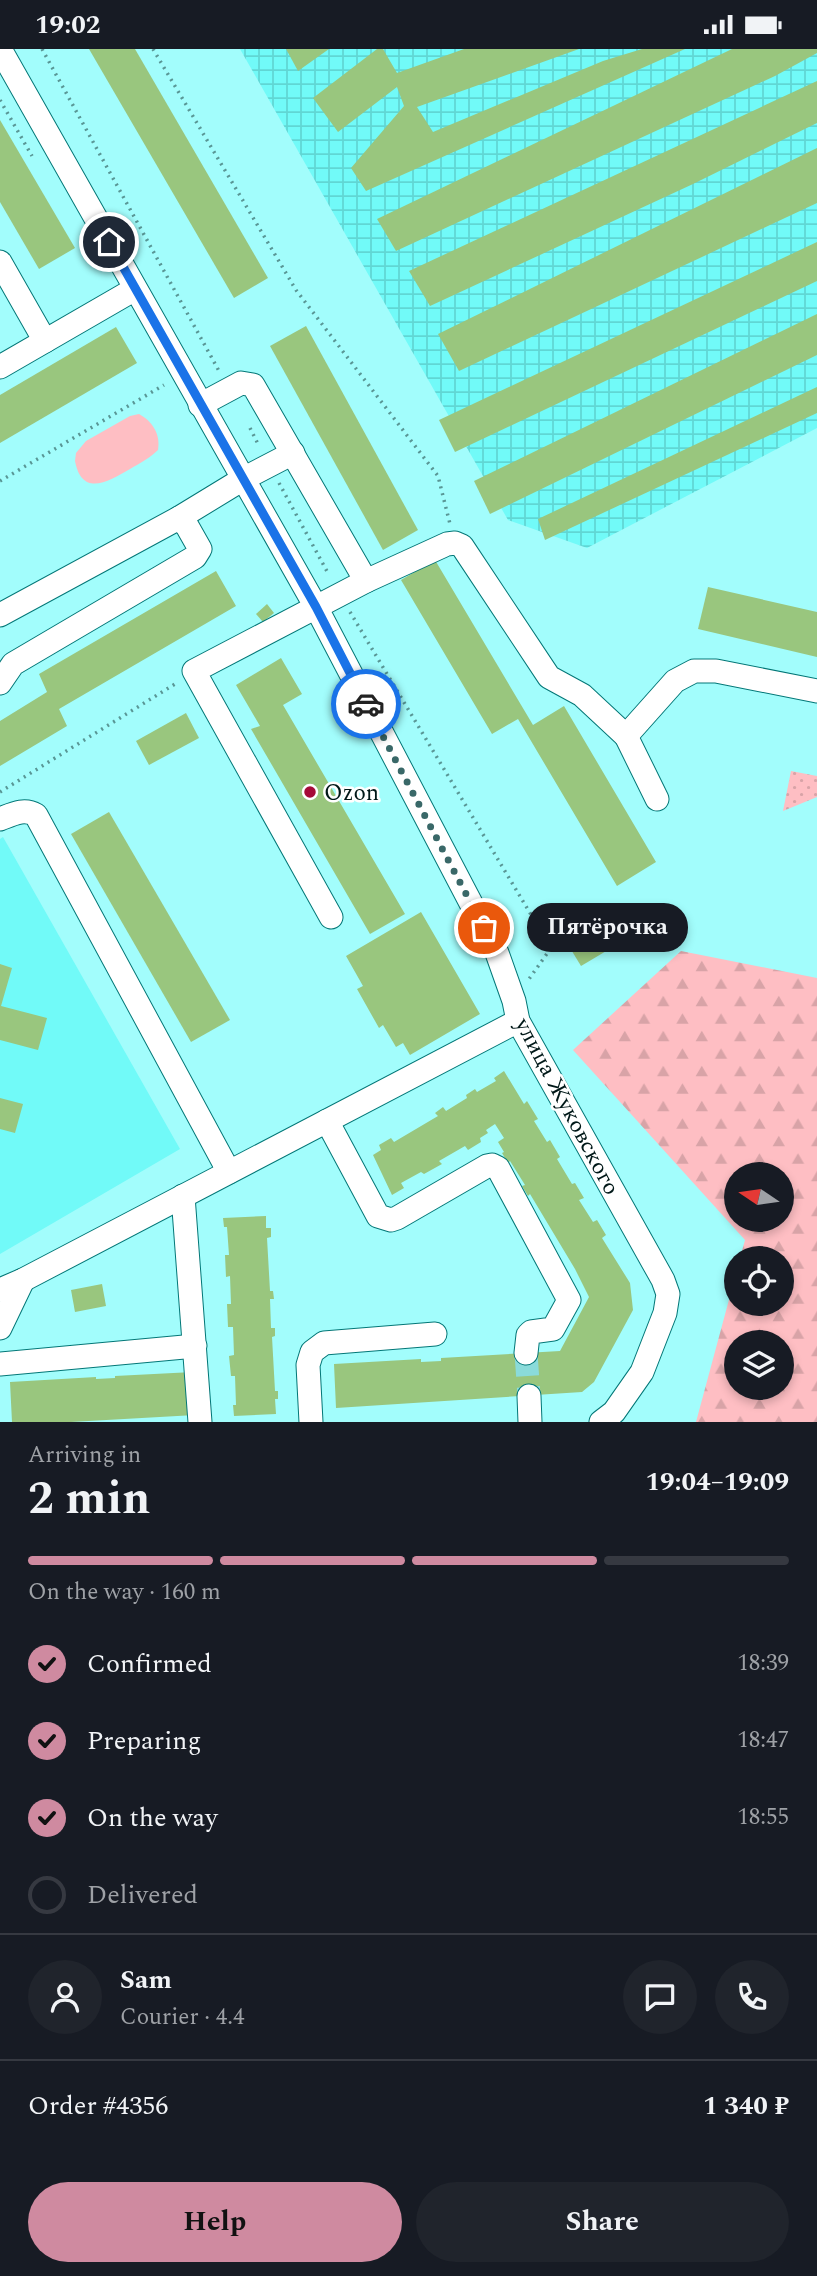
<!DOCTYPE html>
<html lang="en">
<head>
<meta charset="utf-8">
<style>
	body { margin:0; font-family:Spectral,serif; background:#20242c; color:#f1f3f6; height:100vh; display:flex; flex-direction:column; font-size:26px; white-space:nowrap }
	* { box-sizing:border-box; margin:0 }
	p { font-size:23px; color:#9ea1a6 }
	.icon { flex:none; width:38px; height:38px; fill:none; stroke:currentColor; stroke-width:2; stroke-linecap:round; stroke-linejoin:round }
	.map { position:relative; height:1373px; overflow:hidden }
	.drawer { display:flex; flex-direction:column; background:#171b24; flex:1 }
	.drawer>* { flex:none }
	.needle { width:46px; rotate:283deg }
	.controls { position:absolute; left:724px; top:1113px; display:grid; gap:14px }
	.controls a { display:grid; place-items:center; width:70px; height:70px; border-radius:50%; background:#171b24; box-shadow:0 4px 10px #0003; font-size:35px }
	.pin { position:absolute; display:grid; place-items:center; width:60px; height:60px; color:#fff; margin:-30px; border:4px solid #fff; border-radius:50%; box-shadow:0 2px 7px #0007 }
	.courier { position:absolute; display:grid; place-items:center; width:70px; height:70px; margin:-35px; border:5px solid #1a73e8; border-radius:50%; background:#fff; color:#222; box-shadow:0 2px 9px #0007 }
	.bubble { position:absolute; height:49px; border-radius:24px; background:#171b24; box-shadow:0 4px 10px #0003; font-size:23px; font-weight:700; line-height:49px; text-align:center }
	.summary em { font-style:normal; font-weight:700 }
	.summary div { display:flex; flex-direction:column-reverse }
	.summary { display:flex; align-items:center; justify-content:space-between; height:119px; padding:0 28px }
	h1 { font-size:46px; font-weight:700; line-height:52px }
	.bar { display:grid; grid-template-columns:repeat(4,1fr); gap:10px 7px; align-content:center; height:84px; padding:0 28px }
	.bar i { height:9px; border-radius:5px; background:#363941 }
	.bar .current { background:#cf8aa0 }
	.bar p { grid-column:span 4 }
	.line { display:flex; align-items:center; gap:18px; padding:0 28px; border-top:2px solid #363941 }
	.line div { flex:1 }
	.round { display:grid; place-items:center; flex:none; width:74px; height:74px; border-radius:37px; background:#20242c }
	ol { padding:0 28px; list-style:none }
	li { display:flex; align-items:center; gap:21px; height:77px }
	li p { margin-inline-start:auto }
	li .icon { padding:7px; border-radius:50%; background:#cf8aa0; color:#111; stroke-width:4 }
	li:last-child { color:#9ea1a6 }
	li i { width:38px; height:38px; border:4px solid #363941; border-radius:50% }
	.primary-button { display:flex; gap:14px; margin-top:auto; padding:14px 28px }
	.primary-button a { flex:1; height:80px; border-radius:42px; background:#cf8aa0; color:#111; font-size:28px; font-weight:700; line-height:80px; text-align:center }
	.primary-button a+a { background:#20242c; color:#f1f3f6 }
	.status { display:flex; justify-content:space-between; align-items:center; height:49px; padding:0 35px; background:#171b24; direction:ltr }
	.status svg { height:19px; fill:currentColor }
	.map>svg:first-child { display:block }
	.built { fill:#71faf8 }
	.industrial { fill:url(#industrial-grid) }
	.forest { fill:url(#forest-firs); fill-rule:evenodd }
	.park { fill:url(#park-dots) }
	.pitch { fill:#febec3 }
	.building { fill:#99c67e }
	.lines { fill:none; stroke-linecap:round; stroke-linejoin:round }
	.minor-tunnel { stroke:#8adbda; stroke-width:23; stroke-dasharray:23 11; stroke-linecap:butt }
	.minor-casing { stroke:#037777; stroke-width:25 }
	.path { stroke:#599695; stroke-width:3.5; stroke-dasharray:2 5; stroke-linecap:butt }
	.minor { stroke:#fff; stroke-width:23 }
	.done { stroke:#396868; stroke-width:7; stroke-dasharray:0 12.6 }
	.route { stroke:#1a73e8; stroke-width:9 }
	.poi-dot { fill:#a50a38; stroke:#fff; stroke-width:2.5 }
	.labels { text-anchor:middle; stroke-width:5; stroke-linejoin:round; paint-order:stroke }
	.poi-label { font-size:23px; fill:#001818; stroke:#fff; text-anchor:start }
	.street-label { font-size:23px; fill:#001818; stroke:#fff }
</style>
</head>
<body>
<div class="status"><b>19:02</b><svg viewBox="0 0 49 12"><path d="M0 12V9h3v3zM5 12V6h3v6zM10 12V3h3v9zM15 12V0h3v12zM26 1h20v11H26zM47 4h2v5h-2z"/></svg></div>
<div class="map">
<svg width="817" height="1373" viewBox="0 0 817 1373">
	<defs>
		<pattern id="industrial-grid" width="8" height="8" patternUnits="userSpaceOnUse" patternTransform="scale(1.75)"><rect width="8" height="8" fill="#71faf8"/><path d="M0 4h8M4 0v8" fill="none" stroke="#60d6d4"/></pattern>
		<pattern id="forest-firs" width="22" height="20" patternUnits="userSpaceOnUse" patternTransform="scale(1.75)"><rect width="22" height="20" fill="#febec3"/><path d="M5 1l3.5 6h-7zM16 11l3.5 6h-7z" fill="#d8a3a7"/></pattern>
		<pattern id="park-dots" width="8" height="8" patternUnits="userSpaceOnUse" patternTransform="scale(1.75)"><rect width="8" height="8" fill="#febec3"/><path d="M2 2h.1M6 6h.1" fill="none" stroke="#d8a3a7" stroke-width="1.8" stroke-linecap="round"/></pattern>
	</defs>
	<rect width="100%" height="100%" fill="#a2fdfc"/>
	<path class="built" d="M3,788L180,1100L0,1205V790Z"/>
	<path class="industrial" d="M240,0H817V379L587,499L508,471Z"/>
	<path class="forest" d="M681,902L817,929V1373H696L737,1221V1255H782V1209H740L745,1191L573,1001ZM737,1125H782V1171H737ZM737,1293H782V1339H737Z"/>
	<path class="park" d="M791,722L817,727V748L783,762Z"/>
	<path class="pitch" d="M139,365C152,372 161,385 158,401C150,409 140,414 130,420C109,432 82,449 75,412L76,404L86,392L130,367Z"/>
	<g class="building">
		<path d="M89,0H135L268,229L234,249Z"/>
		<path d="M286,0H329L298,22Z"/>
		<path d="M377,0H383L397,24L464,0H579L417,58L433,83L603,12L642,0H685L366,142L351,119L404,57L397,38L338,83L313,49Z"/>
		<path d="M732,0H817V4L775,27L396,202L377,170Z"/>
		<path d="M817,32V74L693,135L430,257L409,222Z"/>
		<path d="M0,71L75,199L39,220L0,153Z"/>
		<path d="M817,99V154L459,322L438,285Z"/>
		<path d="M817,193V232L455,403L439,371Z"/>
		<path d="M817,265V306L490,465L474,432Z"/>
		<path d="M306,277L418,481L383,501L270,297Z"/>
		<path d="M116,278L137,314L0,394V346Z"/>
		<path d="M817,338V364L545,491L538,470Z"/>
		<path d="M435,511L533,676L564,657L656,813L617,837L518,670L492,685L401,531Z"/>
		<path d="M216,522L236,557L59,660L67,677L0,717V672L47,643L39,625Z"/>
		<path d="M708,538L817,563V608L698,580Z"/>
		<path d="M267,555L274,564L263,573L256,565Z"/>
		<path d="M281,609L302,645L283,656L405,865L370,885L251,680L260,677L236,636Z"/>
		<path d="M186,664L199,689L149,716L136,692Z"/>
		<path d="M109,763L230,971L191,993L71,785Z"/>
		<path d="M421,863L480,965L410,1006L403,994L396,998L383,976L379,979L357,940L363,937L346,907Z"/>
		<path d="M599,875L613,898L581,917L567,894Z"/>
		<path d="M0,915L12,919L1,957L47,969L38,1001L0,991Z"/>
		<path d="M504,1022L524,1055L527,1052L538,1070L534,1072L547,1093L550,1091L560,1108L557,1110L572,1135L575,1134L584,1149L579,1151L593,1173L597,1171L606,1186L602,1189L630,1234L633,1261L594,1333L582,1343L336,1359L334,1315L421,1310V1313L441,1312V1309L560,1302L589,1248L575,1220L530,1145L528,1147L522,1137L525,1136L510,1112L508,1114L502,1104L504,1103L498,1093L504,1089L495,1075L486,1081L488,1084L480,1089L481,1093L468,1101L465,1097L439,1112L442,1115L424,1125L421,1123L401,1134L404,1139L392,1146L373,1106L381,1101L379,1096L391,1089L394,1093L438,1067L435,1064L443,1058L446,1062L467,1049L466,1046L475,1040L477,1043L496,1032L494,1029Z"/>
		<path d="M0,1049L23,1055L15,1084L0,1080Z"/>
		<path d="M266,1167V1179H271V1188L267,1189L270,1242H273L274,1250H270L271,1279H275V1287L272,1288L275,1342H278V1350H275L276,1365L234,1367L233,1356H236L235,1327H231L229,1307L234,1306L233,1278H228L227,1255H231L230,1227L226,1228L225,1206H229L227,1178H224L223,1169Z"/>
		<path d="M102,1235L106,1257L75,1263L71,1241Z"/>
		<path d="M193,1323L195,1366L71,1373H12L10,1333L96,1328V1330L115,1329V1327Z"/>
	</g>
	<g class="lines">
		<path class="minor-tunnel" d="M526,1304L529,1347"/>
		<g class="minor-casing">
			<g id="minor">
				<path d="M0,0L316,558L497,904L514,952L518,972L663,1231L668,1245L665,1264L642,1323L614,1363L601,1373"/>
				<path d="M0,213L45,292"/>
				<path d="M0,318L135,240"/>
				<path d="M200,356L241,334L253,336L366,532"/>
				<path d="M0,566L179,469L243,430L293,404"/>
				<path d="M0,634L13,615L195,508L200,500L187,477L179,469"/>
				<path d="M626,687L657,750"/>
				<path d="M0,770C13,765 24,759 36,766L229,1123"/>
				<path d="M331,868L194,622L366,532L447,495L455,494L462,497L549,628L582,646L626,687L675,632L694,622H716L817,642"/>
				<path d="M327,1072L378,1167L391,1171L397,1169L487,1117L492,1116L498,1119L569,1251L553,1280L531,1283L528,1286L526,1304"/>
				<path d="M183,1147L200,1373"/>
				<path d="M0,1241L23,1231L518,972"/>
				<path d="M0,1279L23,1231"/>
				<path d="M0,1315L195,1297"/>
				<path d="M529,1347L530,1373"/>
				<path d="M311,1373L308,1316L312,1303L324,1294L435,1285"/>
			</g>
		</g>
		<g class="path">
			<path d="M42,0L219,322"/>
			<path d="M153,0L296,241L438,427L450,475"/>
			<path d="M0,51L32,107"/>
			<path d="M250,379L259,397"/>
			<path d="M0,432L164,336"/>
			<path d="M279,434L329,526"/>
			<path d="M350,563L551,899L529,930"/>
			<path d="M0,743L175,635"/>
		</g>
		<use href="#minor" class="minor"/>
	</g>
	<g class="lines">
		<path class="done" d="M366,655L484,879"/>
		<path class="route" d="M109,193L316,558L366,655"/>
	</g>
	<circle class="poi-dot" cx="310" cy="743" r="7"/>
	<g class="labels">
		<g class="poi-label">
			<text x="324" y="751">Ozon</text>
		</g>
		<g class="street-label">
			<text transform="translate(568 1057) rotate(62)" y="8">улица Жуковского</text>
		</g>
	</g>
</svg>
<div class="controls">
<a><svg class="needle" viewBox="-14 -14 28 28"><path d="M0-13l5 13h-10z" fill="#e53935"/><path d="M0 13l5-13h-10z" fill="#9ea1a6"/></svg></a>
<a><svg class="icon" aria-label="locate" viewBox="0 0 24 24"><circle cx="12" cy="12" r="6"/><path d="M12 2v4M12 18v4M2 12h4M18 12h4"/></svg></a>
<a><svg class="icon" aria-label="layers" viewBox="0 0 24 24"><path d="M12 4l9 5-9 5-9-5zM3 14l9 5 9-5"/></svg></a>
</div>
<div class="pin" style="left:484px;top:879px;background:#ea580c"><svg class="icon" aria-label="bag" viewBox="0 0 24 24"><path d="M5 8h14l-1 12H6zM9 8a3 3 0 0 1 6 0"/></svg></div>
<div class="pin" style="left:109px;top:193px;background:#1f2937"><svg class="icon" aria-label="home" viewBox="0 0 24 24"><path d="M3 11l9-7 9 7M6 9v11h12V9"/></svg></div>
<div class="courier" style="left:366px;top:655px"><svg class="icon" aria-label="car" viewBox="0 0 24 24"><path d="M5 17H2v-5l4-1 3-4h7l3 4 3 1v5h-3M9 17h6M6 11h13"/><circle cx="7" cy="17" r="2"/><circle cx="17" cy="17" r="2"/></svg></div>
<div class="bubble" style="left:527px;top:854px;width:161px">Пятёрочка</div>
</div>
<section class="drawer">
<div class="summary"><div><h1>2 min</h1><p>Arriving in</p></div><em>19:04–19:09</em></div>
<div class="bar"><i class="current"></i><i class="current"></i><i class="current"></i><i></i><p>On the way · 160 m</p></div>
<ol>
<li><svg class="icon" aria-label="check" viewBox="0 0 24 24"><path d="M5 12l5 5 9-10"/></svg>Confirmed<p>18:39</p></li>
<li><svg class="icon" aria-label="check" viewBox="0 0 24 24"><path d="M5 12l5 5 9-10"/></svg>Preparing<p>18:47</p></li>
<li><svg class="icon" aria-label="check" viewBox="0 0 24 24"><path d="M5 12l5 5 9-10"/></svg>On the way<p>18:55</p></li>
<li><i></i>Delivered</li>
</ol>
<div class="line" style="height:126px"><a class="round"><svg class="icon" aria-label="person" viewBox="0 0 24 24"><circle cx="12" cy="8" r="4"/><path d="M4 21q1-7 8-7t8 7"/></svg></a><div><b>Sam</b><p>Courier · 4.4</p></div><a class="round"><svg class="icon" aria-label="chat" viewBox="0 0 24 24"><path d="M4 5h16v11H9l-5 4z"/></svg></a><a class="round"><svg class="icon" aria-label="phone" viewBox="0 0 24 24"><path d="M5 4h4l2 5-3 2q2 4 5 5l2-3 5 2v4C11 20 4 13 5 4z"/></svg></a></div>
<div class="line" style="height:91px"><div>Order #4356</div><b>1 340 ₽</b></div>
<div class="primary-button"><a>Help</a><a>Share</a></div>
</section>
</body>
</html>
